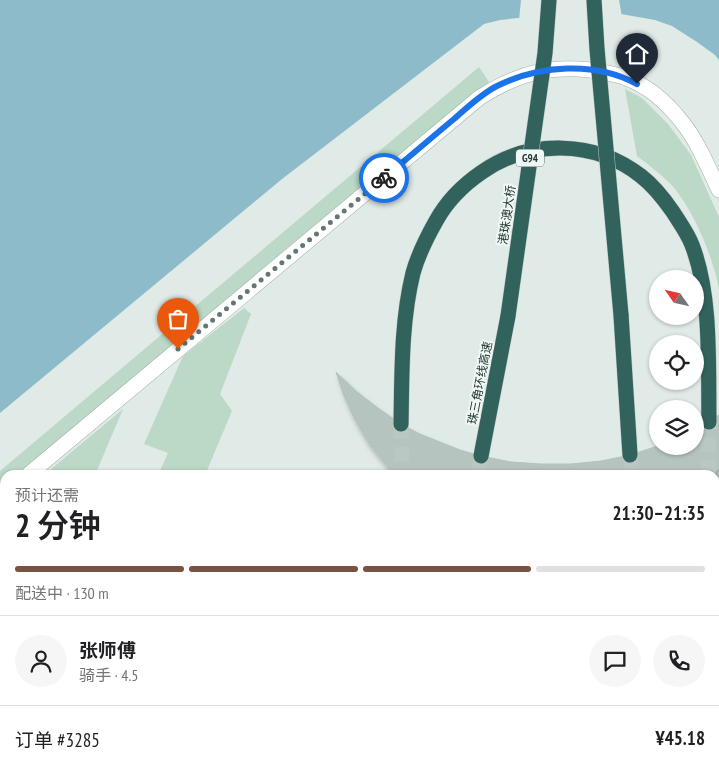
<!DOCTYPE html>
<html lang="zh">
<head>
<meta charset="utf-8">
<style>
	body { margin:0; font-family:"PT Sans Narrow","Noto Sans SC",sans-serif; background:#f6f6f6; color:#202124; height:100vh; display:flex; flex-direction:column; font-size:19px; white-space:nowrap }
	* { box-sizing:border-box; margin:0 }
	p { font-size:16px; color:#757577 }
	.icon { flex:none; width:28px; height:28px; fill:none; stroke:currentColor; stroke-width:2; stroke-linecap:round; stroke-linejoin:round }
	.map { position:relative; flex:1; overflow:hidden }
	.side { position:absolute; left:0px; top:470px; width:720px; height:310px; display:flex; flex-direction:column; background:#fff; border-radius:15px 15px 0 0; box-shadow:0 1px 4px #0004 }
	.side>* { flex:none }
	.needle { width:32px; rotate:304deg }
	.controls { position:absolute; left:649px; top:270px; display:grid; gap:10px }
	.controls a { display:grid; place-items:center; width:55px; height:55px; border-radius:50%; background:#fff; box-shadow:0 1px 4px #0004; font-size:25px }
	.pin { position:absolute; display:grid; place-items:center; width:42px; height:42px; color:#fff; margin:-51px -21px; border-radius:50% 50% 50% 0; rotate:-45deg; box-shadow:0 0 5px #0007 }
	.pin .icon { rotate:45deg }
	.courier { position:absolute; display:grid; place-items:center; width:50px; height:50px; margin:-25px; border:4px solid #1a73e8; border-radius:50%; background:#fff; color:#222; box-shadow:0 1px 6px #0007 }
	.head em { font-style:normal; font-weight:600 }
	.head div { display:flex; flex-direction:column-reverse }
	.head { display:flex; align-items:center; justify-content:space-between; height:85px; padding:0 15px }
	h1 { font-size:32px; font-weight:600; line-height:38px }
	.bar { display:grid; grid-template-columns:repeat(4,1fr); gap:8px 5px; align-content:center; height:60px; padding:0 15px }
	.bar i { height:6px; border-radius:4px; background:#e0e0e0 }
	.bar .on { background:#795240 }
	.bar p { grid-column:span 4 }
	.line { display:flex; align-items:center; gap:12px; padding:0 15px; border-top:1px solid #e0e0e0 }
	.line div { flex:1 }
	.round { display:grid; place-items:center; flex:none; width:52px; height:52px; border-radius:26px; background:#f6f6f6 }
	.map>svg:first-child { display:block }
	.green { fill:#bbd9c6 }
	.water { fill:#8dbbca }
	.pier { fill:#e0eae6 }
	.building { fill:#b6c4c0; stroke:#b3c3be; filter:url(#shadow) }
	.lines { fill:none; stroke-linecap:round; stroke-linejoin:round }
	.highway-tunnel { stroke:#bac7c3; stroke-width:15; stroke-dasharray:15 8; stroke-linecap:butt }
	.minor-casing { stroke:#a3b1ad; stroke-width:16 }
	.highway-casing { stroke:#bdc4c2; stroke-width:16 }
	.minor { stroke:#fff; stroke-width:15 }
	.highway { stroke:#31625c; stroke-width:15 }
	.highway-bridge-casing { stroke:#bdc4c2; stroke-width:16; stroke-linecap:butt }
	.highway-bridge { stroke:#31625c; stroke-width:15 }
	.done { stroke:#647773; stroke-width:5; stroke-dasharray:0 9 }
	.route { stroke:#1a73e8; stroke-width:6 }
	.labels { text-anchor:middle; stroke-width:4; stroke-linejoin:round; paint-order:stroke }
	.shield { fill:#f0f7f4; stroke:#60726e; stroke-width:1 }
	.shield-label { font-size:11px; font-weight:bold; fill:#223935 }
	.street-label { font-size:12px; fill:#223935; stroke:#f0f7f4 }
</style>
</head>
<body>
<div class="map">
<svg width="719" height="780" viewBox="0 0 719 780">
	<defs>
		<filter id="shadow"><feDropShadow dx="3" dy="5.5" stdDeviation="2.5" flood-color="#0004"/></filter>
	</defs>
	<rect width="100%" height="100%" fill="#e0eae6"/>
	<g class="green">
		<path d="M479,67L489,82L27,475H5V494L0,498V471Z"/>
		<path d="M625,89L642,98L668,124L691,155L719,217V290C714,259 695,214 675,189C664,176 650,166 637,156Z"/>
		<path d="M244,308L251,314L220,394L232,411L205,475H158L168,453L144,444L183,356Z"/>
		<path d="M123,409L95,475H44Z"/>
		<path d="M5,508V615L0,632V512Z"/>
		<path d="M89,775H162L163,780H91Z"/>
		<path d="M313,775H386V780H316Z"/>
	</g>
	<path class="water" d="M0,0H719V60L715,55L697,42L672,26L655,20L621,14L603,13L518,18L500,20L484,24L282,179L0,413Z"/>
	<path class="pier" d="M521,0H619L622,17L603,15L519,20Z"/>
	<g class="building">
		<path d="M336,372L356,391L378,408L401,424L420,434L460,450L481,456L511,462L541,464H571L601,461L630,455L658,446H695V429L719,415V468L712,475H396L384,462L368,442L355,420L344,396Z"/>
		<path d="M178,775H231L234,780H179Z"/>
	</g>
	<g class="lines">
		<g class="highway-tunnel">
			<path d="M401,424L402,475"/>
			<path d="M630,455L633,475"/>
			<path d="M478,475L481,456"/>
			<path d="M708,475L709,422"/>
		</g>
		<g class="minor-casing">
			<g id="minor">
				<path d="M28,475L479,98C519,72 556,63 603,72C611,74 619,75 626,78C648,86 668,104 682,122C698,142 708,167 719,190"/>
				<path d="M0,498L5,494"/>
				<path d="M423,780L425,775"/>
			</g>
		</g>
		<g class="highway-casing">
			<g id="highway">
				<path d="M621,315L630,455"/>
				<path d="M401,424C402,373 401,322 413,273C418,255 427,237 436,221C447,201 463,185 482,172C529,139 595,140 641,176C654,186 664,199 673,212C680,223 688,234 692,245C712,296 708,367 709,422"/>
				<path d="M481,456L508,316"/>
				<path d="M450,775V780"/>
				<path d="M683,775L684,780"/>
				<path d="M438,780L439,775"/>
			</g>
		</g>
		<use href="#minor" class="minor"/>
		<use href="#highway" class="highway"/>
		<g class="highway-bridge-casing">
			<g id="highway-bridge">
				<path d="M594,0L597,49L621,315"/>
				<path d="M508,316L545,53L549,0"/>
			</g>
		</g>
		<use href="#highway-bridge" class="highway-bridge"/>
	</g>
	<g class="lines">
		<path class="done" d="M178,349L384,178"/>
		<path class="route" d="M384,178C408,158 431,138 454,119C468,107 481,94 497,86C539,65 595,61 637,84"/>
	</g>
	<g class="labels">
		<rect class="shield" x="516" y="149.5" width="28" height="17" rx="4"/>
		<g class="shield-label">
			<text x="530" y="162">G94</text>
		</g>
		<g class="street-label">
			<text transform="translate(507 215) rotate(-82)" y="4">港珠澳大桥</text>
			<text transform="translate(480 383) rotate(-79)" y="4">珠三角环线高速</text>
		</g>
	</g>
</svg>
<div class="controls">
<a><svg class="needle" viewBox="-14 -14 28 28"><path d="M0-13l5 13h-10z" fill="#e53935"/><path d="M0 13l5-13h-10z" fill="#757577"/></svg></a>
<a><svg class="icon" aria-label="locate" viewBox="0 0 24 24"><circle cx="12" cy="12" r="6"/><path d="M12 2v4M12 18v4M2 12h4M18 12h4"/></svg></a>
<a><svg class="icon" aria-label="layers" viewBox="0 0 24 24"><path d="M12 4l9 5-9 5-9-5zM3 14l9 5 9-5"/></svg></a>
</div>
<div class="pin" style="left:178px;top:349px;background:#ea580c"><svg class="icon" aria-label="bag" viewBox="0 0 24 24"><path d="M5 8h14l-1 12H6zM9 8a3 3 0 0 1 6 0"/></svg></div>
<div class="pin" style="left:637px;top:84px;background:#1f2937"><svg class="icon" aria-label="home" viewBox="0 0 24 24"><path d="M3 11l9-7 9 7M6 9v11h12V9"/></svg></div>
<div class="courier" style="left:384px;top:178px"><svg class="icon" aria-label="bike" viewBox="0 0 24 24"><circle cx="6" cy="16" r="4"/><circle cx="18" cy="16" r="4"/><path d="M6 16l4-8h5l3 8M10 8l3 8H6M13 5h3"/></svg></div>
<section class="side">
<div class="head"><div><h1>2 分钟</h1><p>预计还需</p></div><em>21:30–21:35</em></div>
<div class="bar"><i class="on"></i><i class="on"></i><i class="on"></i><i></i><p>配送中 · 130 m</p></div>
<div class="line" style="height:90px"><a class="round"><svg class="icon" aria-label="person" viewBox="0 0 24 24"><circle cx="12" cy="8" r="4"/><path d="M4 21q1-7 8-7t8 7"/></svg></a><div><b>张师傅</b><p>骑手 · 4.5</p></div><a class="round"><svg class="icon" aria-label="chat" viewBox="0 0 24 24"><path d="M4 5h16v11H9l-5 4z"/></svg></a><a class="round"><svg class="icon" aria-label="phone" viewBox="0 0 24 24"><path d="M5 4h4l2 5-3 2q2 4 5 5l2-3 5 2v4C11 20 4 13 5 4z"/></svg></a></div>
<div class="line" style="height:65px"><div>订单 #3285</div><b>¥45.18</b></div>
</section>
</div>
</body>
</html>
